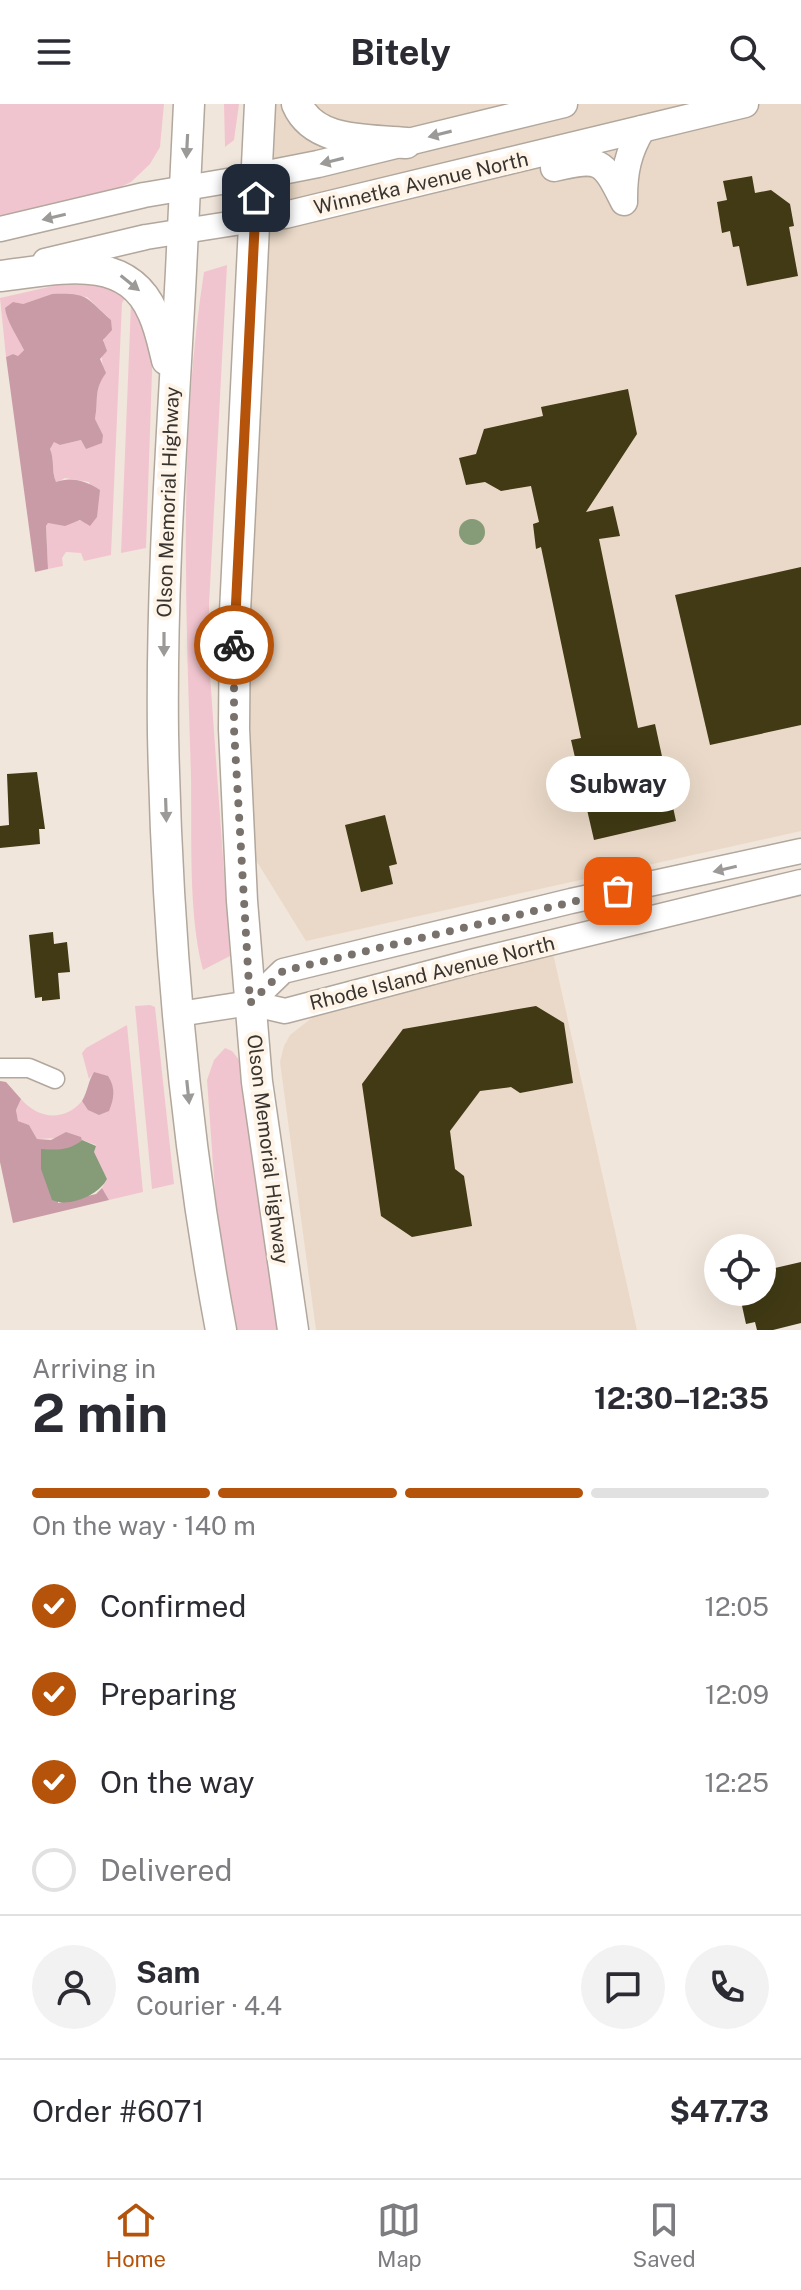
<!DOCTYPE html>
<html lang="en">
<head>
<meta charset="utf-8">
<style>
	body { margin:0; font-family:"Public Sans",sans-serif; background:#f2f2f3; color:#2b2b33; height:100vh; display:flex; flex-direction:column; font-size:30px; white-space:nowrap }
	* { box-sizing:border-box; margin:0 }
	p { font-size:26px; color:#7c7c81 }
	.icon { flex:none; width:44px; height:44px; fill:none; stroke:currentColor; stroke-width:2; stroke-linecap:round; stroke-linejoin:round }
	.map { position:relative; height:1226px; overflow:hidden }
	.panel { display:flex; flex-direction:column; background:#fff; flex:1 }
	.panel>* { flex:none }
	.fabs { position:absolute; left:704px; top:1130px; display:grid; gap:16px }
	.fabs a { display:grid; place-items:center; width:72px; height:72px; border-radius:50%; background:#fff; box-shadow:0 8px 32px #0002; font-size:40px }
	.pin { position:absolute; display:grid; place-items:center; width:68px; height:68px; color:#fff; margin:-34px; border-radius:16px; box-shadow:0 4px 12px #0006 }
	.courier { position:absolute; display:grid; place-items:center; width:80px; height:80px; margin:-40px; border:6px solid #b45309; border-radius:50%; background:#fff; color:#222; box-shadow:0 2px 10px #0007 }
	.bubble { position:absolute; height:56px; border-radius:28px; background:#fff; box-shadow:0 8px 32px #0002; font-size:26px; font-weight:700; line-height:56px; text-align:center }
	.headline em { font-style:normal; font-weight:700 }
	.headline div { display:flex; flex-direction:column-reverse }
	.headline { display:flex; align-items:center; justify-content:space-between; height:136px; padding:0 32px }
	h1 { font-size:52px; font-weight:700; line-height:60px }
	.bar { display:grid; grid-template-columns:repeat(4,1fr); gap:12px 8px; align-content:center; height:96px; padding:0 32px }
	.bar i { height:10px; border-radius:6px; background:#e1e1e2 }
	.bar .selected { background:#b45309 }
	.bar p { grid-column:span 4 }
	.line { display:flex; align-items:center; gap:20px; padding:0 32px; border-top:2px solid #e1e1e2 }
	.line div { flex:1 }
	.round { display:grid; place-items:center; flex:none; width:84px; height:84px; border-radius:42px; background:#f2f2f3 }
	ol { padding:0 32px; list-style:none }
	li { display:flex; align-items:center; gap:24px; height:88px }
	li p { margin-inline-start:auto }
	li .icon { padding:8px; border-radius:50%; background:#b45309; color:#fff; stroke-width:4 }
	li:last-child { color:#7c7c81 }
	li i { width:44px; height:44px; border:4px solid #e1e1e2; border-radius:50% }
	header { display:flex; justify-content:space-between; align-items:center; height:104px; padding:0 32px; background:#fff; font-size:36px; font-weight:700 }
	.dock { display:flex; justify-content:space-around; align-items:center; height:112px; border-top:2px solid #e1e1e2; background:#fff; font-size:22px; color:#7c7c81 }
	.dock a { display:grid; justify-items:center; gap:4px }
	.dock .selected { color:#b45309 }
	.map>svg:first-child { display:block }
	.built { fill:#ead9c8 }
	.green { fill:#f1c5cf }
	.forest { fill:#c99ba6 }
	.water { fill:#869b78 }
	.building { fill:#413a14 }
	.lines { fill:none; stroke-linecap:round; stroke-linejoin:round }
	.minor-casing { stroke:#b2a79d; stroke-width:21 }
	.tertiary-casing { stroke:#b2a79d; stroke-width:27 }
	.secondary-casing { stroke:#b2a79d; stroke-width:29 }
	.trunk-casing { stroke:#b2a79d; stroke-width:33 }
	.minor { stroke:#fff; stroke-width:18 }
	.tertiary { stroke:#fff; stroke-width:24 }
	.secondary { stroke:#fff; stroke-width:26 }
	.trunk { stroke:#fff; stroke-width:30 }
	.oneway { fill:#9c9a98 }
	.done { stroke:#79726c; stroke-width:8; stroke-dasharray:0 14.4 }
	.route { stroke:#b45309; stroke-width:10 }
	.labels { text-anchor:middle; stroke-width:8; stroke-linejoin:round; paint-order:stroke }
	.street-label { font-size:20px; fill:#383430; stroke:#fff4e8 }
</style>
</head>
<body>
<header><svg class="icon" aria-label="menu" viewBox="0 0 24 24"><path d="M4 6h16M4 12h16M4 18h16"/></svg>Bitely<svg class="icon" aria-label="search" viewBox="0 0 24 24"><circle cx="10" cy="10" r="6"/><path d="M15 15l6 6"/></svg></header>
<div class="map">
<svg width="801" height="1226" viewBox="0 0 801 1226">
	<rect width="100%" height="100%" fill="#f1e6db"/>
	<g class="built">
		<path d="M276,0H801V727L306,837L254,753L248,559Z"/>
		<path d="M553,849L637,1226H316L280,958L284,942L290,931L313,913L345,897Z"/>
	</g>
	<g class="green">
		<path d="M0,0H164L160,43L150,60L131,78L112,87L0,113Z"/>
		<path d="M224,0H239L234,36L225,43Z"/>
		<path d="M227,161L209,501L210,571L230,852L203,866C188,811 192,730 191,672C186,505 178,335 204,168Z"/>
		<path d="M75,177L113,181L125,194L122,199L111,451L84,457L81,449L66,448L62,454L63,462L48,465L46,422L48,419C66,422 79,416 97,413V401L89,378L65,374L56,379C51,366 55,357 50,345L54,337L60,341L103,331L95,315C99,295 93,287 105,270C98,249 103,236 111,216L87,193L52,190L23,200L15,224L24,246L18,252L13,250L6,253L0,194Z"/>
		<path d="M131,200L153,239L146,444L121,449Z"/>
		<path d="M150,901L155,903L174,1080L152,1085L135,902Z"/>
		<path d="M127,921L143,1088L109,1096L102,1084L107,1075L93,1048L96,1041L82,1036L81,1033L37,1035L29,1021L18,1017L16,1006L21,995C38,1015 64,1018 82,997L89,1006L94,968L89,975L82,949L86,944Z"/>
		<path d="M225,944L232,947L240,957L256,1085L279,1226H235L217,1116L207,976L214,956Z"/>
	</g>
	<g class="forest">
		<path d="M52,190C89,189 85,193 111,216L112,226L103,236L107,247L100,255L106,269C93,287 99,295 95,315L103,331L102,339L86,345L81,336L60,341L54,338L50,345C55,357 51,366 56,378C71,372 87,377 100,386L97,413L90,422L80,416L65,422L48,419L46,422L48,465L35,468L6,253L13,250L18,252L24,246C18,234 6,216 5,204L13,198L23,200Z"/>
		<path d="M94,968L108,972C116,984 114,995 109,1007L99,1011L88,1006L82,997C88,987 88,977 94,968Z"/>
		<path d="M0,977L6,978L21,995L16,1006L18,1017L29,1021L37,1035L51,1036L66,1028L81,1033L82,1036L74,1043L60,1047L58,1099L96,1090L102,1084L109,1096L13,1119L0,1058Z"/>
	</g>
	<g class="water">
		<circle cx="472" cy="428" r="13"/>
		<path d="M82,1036L96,1042L94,1048L107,1075C99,1091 69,1104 52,1096L41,1065V1045C57,1046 69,1047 82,1036Z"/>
	</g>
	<g class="building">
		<path d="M752,72L755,89L771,86L790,100L794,122L789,123L798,172L747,182L739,142L733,143L730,127L722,129L717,98L727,96L723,77Z"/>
		<path d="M628,285L637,330L586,408L613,402L620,432L599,435L638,624L655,620L676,717L594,736L571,636L581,634L541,443L536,445L533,420L539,418L531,382L501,387L485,378L466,381L459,354L476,350L484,325L543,312L541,303Z"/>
		<path d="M801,463V621L710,641L675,491Z"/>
		<path d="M37,668L45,725H39L40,740L0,744V722L9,721L7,670Z"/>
		<path d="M385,711L397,760L389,762L393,780L361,788L345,721Z"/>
		<path d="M53,828L54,840L67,838L70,868L58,869L60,895L42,897V893L35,894L29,831Z"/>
		<path d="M536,902L564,919L573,979L520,989L511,983L480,987L450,1027L455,1065L464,1072L472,1122L412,1133L381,1112L362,980L403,925Z"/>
		<path d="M801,1158V1219L773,1226H757L755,1218L746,1220L739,1188H762V1167Z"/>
	</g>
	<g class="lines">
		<g class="minor-casing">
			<path id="minor" d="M0,964H29L55,975"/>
		</g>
		<g class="tertiary-casing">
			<g id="tertiary">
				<path d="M0,125L144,91L257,72"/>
				<path d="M45,157L146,133L254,116"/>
				<path d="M250,899L283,867L571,797L801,747"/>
				<path d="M179,910L250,899L285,907L471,858L801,778"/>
			</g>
		</g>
		<g class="secondary-casing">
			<g id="secondary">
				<path d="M554,64C601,53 603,56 624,98"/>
				<path d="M257,72L318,60L564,0"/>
				<path d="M624,94C624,68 628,48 642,25"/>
				<path d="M254,116L285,111L745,0"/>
			</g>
		</g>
		<g class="trunk-casing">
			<g id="trunk">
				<path d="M189,0C186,56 184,111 181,167C173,321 161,475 163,630C167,829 184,1030 221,1226"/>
				<path d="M260,0L235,508L234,625L242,797L257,978L293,1226"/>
				<path d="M297,0C314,40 369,35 406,39"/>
				<path d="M0,172C55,166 126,146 153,209C160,224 163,240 167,256"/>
			</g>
		</g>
		<use href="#minor" class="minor"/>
		<use href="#tertiary" class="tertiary"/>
		<use href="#secondary" class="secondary"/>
		<use href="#trunk" class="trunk"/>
	</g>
	<defs><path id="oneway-solid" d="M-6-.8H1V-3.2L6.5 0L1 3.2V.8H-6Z" transform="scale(2)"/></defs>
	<g class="oneway">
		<use href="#oneway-solid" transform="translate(440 30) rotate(166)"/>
		<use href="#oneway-solid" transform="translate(187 42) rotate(93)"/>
		<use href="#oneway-solid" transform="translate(332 57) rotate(166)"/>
		<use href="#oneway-solid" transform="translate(54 113) rotate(167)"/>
		<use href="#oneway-solid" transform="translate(130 179) rotate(39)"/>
		<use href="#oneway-solid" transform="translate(164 540) rotate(90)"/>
		<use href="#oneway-solid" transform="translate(166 706) rotate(88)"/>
		<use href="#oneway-solid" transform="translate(725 765) rotate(167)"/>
		<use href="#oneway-solid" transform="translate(188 988) rotate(84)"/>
	</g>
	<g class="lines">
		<path class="done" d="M234,541V625L250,899L283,867L618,787"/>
		<path class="route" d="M234,541L256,94"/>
	</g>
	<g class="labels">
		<g class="street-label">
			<text transform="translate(421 79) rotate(-13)" y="7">Winnetka Avenue North</text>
			<text transform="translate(168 398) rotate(-88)" y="7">Olson Memorial Highway</text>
			<text transform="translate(432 869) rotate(-14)" y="7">Rhode Island Avenue North</text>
			<text transform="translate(268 1045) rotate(83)" y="7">Olson Memorial Highway</text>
		</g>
	</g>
</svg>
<div class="fabs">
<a><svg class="icon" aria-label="locate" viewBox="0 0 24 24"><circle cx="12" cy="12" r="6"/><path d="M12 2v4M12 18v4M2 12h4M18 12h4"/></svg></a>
</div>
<div class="pin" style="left:618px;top:787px;background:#ea580c"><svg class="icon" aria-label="bag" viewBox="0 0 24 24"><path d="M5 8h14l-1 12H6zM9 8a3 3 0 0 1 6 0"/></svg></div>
<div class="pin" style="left:256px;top:94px;background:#1f2937"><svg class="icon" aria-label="home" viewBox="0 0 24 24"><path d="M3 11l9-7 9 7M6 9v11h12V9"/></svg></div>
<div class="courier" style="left:234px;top:541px"><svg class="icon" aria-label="bike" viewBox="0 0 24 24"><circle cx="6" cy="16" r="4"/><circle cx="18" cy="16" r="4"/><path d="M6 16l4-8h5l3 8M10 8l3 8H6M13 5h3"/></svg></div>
<div class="bubble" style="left:546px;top:652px;width:144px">Subway</div>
</div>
<section class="panel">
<div class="headline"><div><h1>2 min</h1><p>Arriving in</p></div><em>12:30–12:35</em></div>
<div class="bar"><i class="selected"></i><i class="selected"></i><i class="selected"></i><i></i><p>On the way · 140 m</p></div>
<ol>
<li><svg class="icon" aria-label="check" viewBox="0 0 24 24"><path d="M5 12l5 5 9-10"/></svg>Confirmed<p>12:05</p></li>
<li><svg class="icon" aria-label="check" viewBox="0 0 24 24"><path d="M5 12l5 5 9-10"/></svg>Preparing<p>12:09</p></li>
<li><svg class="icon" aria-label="check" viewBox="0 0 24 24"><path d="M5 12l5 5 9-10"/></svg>On the way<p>12:25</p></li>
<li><i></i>Delivered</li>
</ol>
<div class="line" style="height:144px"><a class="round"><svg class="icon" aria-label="person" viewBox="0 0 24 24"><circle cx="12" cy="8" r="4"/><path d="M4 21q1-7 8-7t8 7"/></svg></a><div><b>Sam</b><p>Courier · 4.4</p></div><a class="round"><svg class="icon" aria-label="chat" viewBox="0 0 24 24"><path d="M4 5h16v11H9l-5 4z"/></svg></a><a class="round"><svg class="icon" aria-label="phone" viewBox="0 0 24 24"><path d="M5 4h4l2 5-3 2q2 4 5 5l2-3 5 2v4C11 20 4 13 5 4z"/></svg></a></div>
<div class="line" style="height:104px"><div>Order #6071</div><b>$47.73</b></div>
</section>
<nav class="dock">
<a class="selected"><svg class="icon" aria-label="home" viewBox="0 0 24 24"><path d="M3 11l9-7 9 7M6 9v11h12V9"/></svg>Home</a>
<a><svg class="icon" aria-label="map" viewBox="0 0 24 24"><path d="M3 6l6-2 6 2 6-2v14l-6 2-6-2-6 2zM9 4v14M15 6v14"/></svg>Map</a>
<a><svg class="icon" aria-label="saved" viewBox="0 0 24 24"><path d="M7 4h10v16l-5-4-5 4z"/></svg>Saved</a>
</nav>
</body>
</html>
